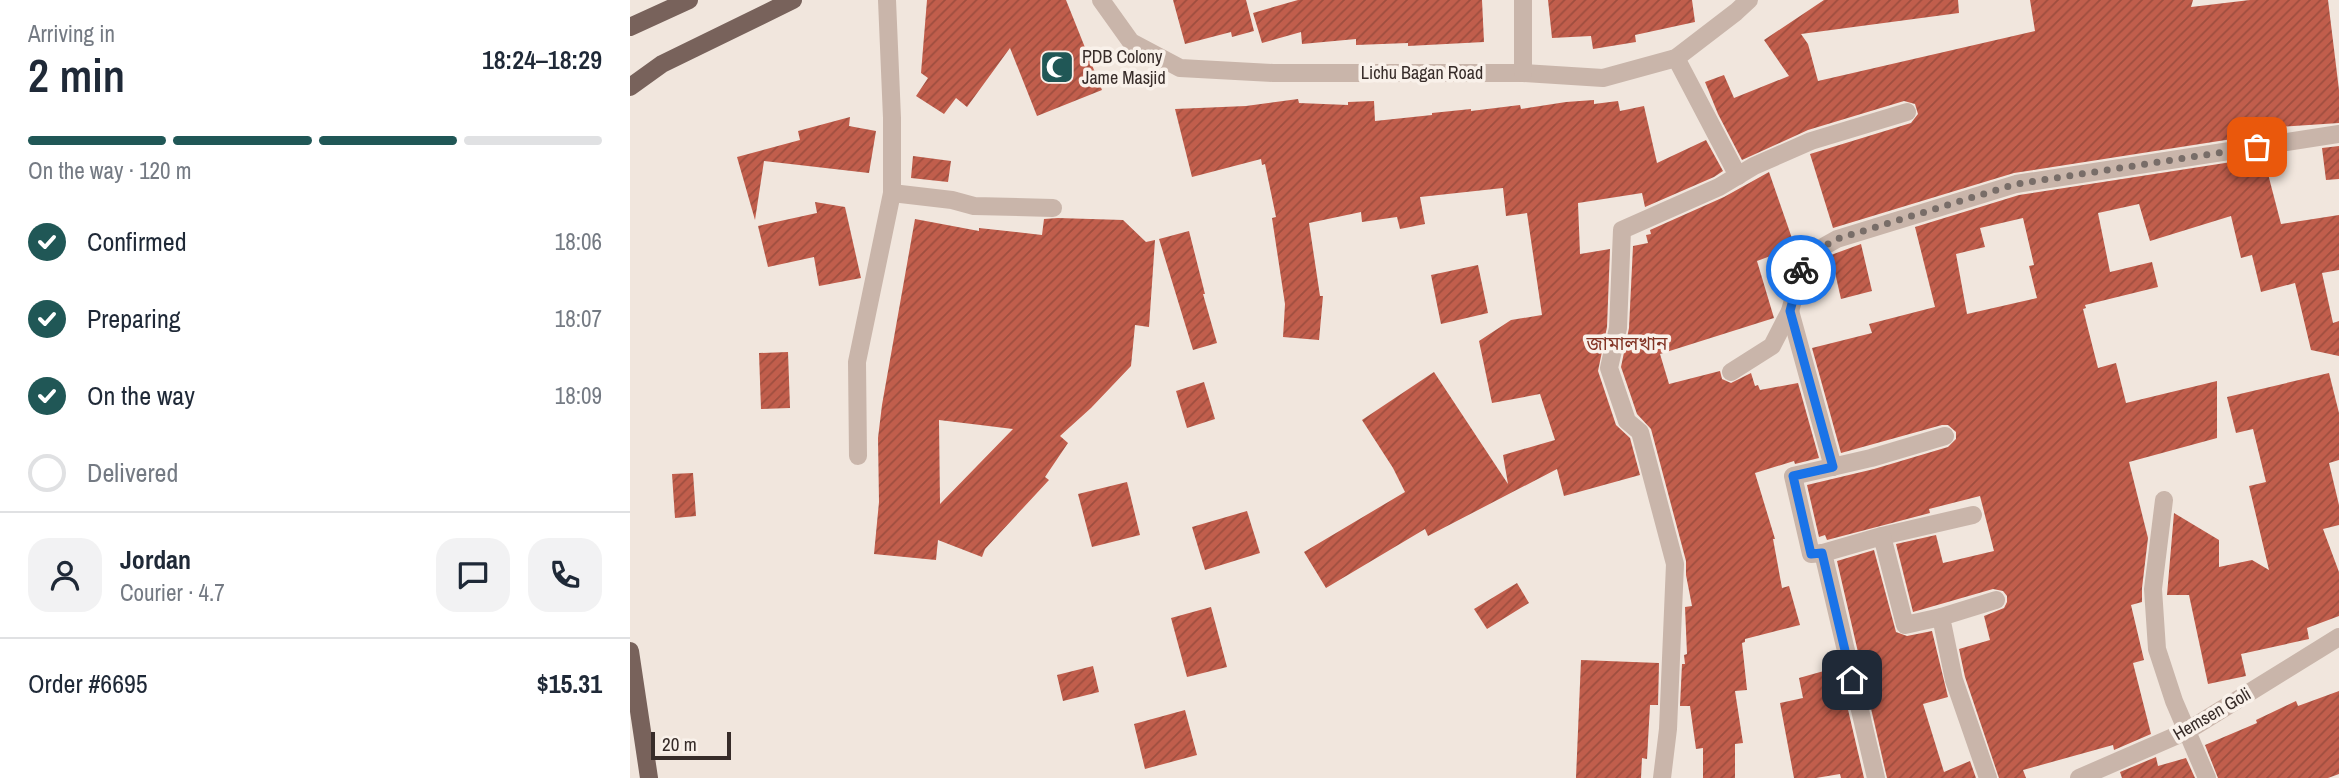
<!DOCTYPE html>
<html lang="en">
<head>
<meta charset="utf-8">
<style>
	body { margin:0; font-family:"Archivo Narrow","Noto Sans Bengali",sans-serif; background:#f2f2f3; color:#1f2937; height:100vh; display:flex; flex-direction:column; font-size:26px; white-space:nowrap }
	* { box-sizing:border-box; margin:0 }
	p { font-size:23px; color:#747a83 }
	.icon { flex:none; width:38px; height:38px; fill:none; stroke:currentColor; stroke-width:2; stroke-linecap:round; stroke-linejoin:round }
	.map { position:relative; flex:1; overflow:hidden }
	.details { display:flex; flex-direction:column; background:#fff; width:630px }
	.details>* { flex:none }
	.scale { position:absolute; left:21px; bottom:18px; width:80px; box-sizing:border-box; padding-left:7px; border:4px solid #372c29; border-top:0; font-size:19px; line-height:24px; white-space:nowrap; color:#372c29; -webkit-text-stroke:5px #f9f1ea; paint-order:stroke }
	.pin { position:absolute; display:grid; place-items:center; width:60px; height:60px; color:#fff; margin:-30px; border-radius:14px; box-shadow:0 4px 10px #0006 }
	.courier { position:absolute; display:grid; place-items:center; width:70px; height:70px; margin:-35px; border:5px solid #1a73e8; border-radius:50%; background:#fff; color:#222; box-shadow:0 2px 9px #0007 }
	.head em { font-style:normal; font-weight:600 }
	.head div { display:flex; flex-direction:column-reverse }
	.head { display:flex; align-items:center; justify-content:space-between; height:119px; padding:0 28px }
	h1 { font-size:46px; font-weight:600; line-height:52px }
	.bar { display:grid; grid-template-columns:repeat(4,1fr); gap:10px 7px; align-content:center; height:84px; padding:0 28px }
	.bar i { height:9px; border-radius:5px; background:#e0e1e3 }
	.bar .current { background:#205756 }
	.bar p { grid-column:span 4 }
	.line { display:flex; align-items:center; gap:18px; padding:0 28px; border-top:2px solid #e0e1e3 }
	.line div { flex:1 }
	.round { display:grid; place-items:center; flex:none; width:74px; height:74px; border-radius:21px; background:#f2f2f3 }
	ol { padding:0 28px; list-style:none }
	li { display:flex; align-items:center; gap:21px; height:77px }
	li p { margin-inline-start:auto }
	li .icon { padding:7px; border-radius:50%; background:#205756; color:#fff; stroke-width:4 }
	li:last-child { color:#747a83 }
	li i { width:38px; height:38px; border:4px solid #e0e1e3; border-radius:50% }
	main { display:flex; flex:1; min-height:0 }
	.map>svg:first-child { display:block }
	.building { fill:url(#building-hatch); fill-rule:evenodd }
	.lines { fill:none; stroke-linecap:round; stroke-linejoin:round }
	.minor { stroke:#c9b5aa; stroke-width:18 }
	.major { stroke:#78625b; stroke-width:18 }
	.done { stroke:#786d68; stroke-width:7; stroke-dasharray:0 12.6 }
	.route { stroke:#1a73e8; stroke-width:9 }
	.labels { text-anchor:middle; stroke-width:7; stroke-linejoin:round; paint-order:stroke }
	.poi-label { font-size:18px; fill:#372c29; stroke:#f9f1ea; text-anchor:start }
	.street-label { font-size:18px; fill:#372c29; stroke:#f9f1ea }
	.neighbourhood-label { font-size:19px; fill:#833425; stroke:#f9f1ea }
</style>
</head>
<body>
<main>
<section class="details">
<div class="head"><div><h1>2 min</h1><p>Arriving in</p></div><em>18:24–18:29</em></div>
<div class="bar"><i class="current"></i><i class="current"></i><i class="current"></i><i></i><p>On the way · 120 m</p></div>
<ol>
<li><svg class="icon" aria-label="check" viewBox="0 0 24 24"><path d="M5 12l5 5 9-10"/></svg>Confirmed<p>18:06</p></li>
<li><svg class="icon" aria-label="check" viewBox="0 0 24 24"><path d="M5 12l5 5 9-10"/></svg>Preparing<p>18:07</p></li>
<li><svg class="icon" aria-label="check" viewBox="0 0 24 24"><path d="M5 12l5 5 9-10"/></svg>On the way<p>18:09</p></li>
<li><i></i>Delivered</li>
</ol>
<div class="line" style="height:126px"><a class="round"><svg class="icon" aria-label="person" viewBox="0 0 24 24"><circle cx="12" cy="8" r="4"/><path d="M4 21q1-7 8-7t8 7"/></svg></a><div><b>Jordan</b><p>Courier · 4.7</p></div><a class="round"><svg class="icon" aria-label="chat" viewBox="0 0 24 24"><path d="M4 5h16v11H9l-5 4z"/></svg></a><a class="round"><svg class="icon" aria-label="phone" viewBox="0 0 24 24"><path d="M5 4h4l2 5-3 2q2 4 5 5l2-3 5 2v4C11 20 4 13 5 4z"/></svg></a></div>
<div class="line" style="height:91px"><div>Order #6695</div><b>$15.31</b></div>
</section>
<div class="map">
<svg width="1709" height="778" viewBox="0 0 1709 778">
	<defs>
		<pattern id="building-hatch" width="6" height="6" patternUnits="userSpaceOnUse" patternTransform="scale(1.75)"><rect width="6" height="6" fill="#c15e4c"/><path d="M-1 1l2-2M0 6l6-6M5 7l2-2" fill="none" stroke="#9e4e3f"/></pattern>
	</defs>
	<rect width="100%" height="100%" fill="#f1e6dd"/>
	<g class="building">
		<path d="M297,0H436L472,90L407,116L380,48L337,107L326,98L314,114L286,96L298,78L291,73Z"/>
		<path d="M543,0H616L624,31L602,37L601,32L555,44Z"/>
		<path d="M668,0H852L854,42L778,46V43L726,45V39L672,44L671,32L632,43L623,13Z"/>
		<path d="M918,0H1062L1065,22L1005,35L1006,42L963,49L961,36L922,38Z"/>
		<path d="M1194,0H1328L1329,13L1171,34L1178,44L1188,81L1405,31L1400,0H1563L1561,7L1620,0H1698L1709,90V123L1632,128L1634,134L1384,173L1203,228L1180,154L1281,123L1288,114L1285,104L1274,101L1178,130L1112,160L1088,114L1075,82L1094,75L1104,98L1159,76L1134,40Z"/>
		<path d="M668,99L669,103L718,105V102L744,101L745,121L802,115V113L841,109V111L890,105L891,109L936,102L964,100V104L988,101L990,111L1014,106L1027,163L1076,140L1093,171L1084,177L1015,207L1012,193L948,203L950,254L980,249L977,327L968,371L986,425L1000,438L1010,475L934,496L927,469L798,536L795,529L696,588L674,552L775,492L763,468L732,420L804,372L878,484L873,455L925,440L910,394L862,403L849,341L881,320L912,315L897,213L876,216L873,188L790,197L795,224L770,229L767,217L732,222L731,212L679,223L690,296H693L689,340L653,337L655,304L642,218L646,217L635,164L632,165L631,159L562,177L545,109L616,106Z"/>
		<path d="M220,117L219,126L246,131L239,173L134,161L125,220L107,157L170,140L168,131Z"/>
		<path d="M1709,146V179L1696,180L1692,148Z"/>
		<path d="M283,156L321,161L318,182L281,178Z"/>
		<path d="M1640,156L1643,168L1637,170L1651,224L1709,215V270L1692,273L1703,323L1709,321V356L1681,350L1665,283L1631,292L1622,255L1611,258L1601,216L1520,241L1509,204L1468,213L1480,272L1522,262L1528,287L1455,305L1456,308L1453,309L1468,368L1486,363L1496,403L1587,381V438L1499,462L1518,538L1512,588V602L1501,605L1514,660L1503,663L1521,734L1484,750L1483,745L1393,770L1396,778H1369L1335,677L1329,649L1360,640L1354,616L1374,608L1377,602V596L1373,591L1363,589L1283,612L1266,544L1306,535L1313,563L1364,551L1350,496L1299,509L1300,513L1197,540L1195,535L1189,537L1177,485L1244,469L1318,447L1326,439V432L1318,425H1312L1211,453L1182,348L1242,333L1239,324L1305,307L1285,227L1389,195ZM1393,218L1404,265L1399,266L1407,298L1337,314L1326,254L1355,247L1350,228Z"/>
		<path d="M1139,172L1165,247L1127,261L1144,318L1030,354L1039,384L1090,371L1092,379L1101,383L1121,373L1125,386L1128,385L1130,390L1168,383L1189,458L1165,464L1164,461L1125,473L1145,539H1143L1152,588L1159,586L1170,625L1115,639V642L1112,643L1117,690L1105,691L1113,743L1105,744V778H1073V748L1066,749L1060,706H1050L1052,664H1055L1054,655L1057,654L1055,607L1062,606L1056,575V561L1021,429L1007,414L991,367L999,328L1003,246L1018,243L1016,235L1021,234L1020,230L1094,197Z"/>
		<path d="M185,202L215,207L231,278L189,286L184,257L138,267L128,226L187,213Z"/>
		<path d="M428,218L493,220L516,242L525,240L519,327L505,325L501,366L461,408L430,436L438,443L415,477L419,480L355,549L352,557L308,540L306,560L244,554L249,502L248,438L252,405L285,219L349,231V228L412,235L414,219ZM309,420L383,429L310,504Z"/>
		<path d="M559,231L575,294H573L587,343L563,350L529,239Z"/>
		<path d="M1231,244L1242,291L1211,299L1201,255Z"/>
		<path d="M848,265L858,313L811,324L801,275Z"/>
		<path d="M158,352L160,408L131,409L129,353Z"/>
		<path d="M1699,373L1709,413V460L1699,463L1709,505V525L1693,529L1709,572V616L1677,628L1679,639L1611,654L1616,676L1578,684L1559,595H1537L1544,513L1589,540V567L1622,560L1639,570L1619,486L1636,482L1623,429L1606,433L1597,397Z"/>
		<path d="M574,382L585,419L557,428L546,391Z"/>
		<path d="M63,473L66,516L45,518L42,474Z"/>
		<path d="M497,482L510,535L462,547L448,494Z"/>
		<path d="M617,511L630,553L575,570L562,527Z"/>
		<path d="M1244,550L1266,632L1277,636L1302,631L1318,697L1293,704L1314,772L1340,761L1346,778H1257L1207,561Z"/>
		<path d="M887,583L899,603L857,629L844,609Z"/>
		<path d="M581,607L597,667L557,677L541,618Z"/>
		<path d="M951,660L1029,663L1028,705H1020L1017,759L1012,758L1011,778H946Z"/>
		<path d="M463,666L469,692L433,701L427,675Z"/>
		<path d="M1208,667L1234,778H1211L1210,774L1186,778H1164L1150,703L1173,698L1169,678Z"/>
		<path d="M1709,691V774L1698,778H1588L1575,745L1627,723L1626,720L1666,701L1668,706Z"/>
		<path d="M555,710L567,755L515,769L504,724Z"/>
		<path d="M1526,757L1528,766L1556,758L1565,778H1492L1490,772Z"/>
	</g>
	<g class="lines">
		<g class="minor">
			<path d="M471,0L501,42L550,68L643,73H893L973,78L1046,58L1106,12L1119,0"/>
			<path d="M1046,58L1108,176"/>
			<path d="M893,73V0"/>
			<path d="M262,193L322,200L344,206L423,208"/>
			<path d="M1160,311L1203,467"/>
			<path d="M1101,372L1142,346L1160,311L1172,268L1191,248L1207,239L1386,184L1709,134"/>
			<path d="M228,456L227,362L262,193V118L257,0"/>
			<path d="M1534,500L1523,589L1527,649L1544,701L1577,778"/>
			<path d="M1252,536L1343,515"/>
			<path d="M1193,553L1181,554L1163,476L1241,458L1315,436"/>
			<path d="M1032,778L1038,729L1045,564L1010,432L997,421L979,368L988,328L992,230L1089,187L1124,166L1181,141L1277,112"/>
			<path d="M1246,778L1193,553L1252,536L1275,625L1311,617"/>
			<path d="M1358,778L1324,680L1311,617L1366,600"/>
			<path d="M1449,778L1557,731L1709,637"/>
		</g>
		<g class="major">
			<path d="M0,27L59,0"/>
			<path d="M0,87L32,64L163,0"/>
			<path d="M0,651L19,778"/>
		</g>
	</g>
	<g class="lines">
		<path class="done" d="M1171,270L1191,248L1207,239L1386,184L1627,147"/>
		<path class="route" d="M1171,270L1160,311L1203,467L1163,476L1181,554L1192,553L1222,680"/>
	</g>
	<defs>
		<g id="mosque-square" transform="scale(1.75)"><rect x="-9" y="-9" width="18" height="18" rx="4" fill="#205756" stroke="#f9f1ea"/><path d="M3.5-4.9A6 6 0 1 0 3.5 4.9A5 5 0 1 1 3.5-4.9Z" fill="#fff"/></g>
	</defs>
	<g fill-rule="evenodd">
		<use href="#mosque-square" x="427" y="67"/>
	</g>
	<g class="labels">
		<g class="poi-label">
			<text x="452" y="63">PDB Colony<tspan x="452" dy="21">Jame Masjid</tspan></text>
		</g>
		<g class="street-label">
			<text x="792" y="79">Lichu Bagan Road</text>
			<text transform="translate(1582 714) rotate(-30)" y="6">Hemsen Goli</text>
		</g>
		<g class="neighbourhood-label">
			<text x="997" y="350">জামালখান</text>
		</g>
	</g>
</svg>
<div class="scale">20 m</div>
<div class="pin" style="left:1627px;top:147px;background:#ea580c"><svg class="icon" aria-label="bag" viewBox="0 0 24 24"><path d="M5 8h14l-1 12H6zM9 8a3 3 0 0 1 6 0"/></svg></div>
<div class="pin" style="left:1222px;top:680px;background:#1f2937"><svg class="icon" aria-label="home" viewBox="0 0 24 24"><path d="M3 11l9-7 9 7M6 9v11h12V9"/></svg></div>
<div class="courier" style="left:1171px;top:270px"><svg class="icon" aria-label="bike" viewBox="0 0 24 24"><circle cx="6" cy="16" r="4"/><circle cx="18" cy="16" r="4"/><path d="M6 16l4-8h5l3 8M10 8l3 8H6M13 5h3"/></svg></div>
</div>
</main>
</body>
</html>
